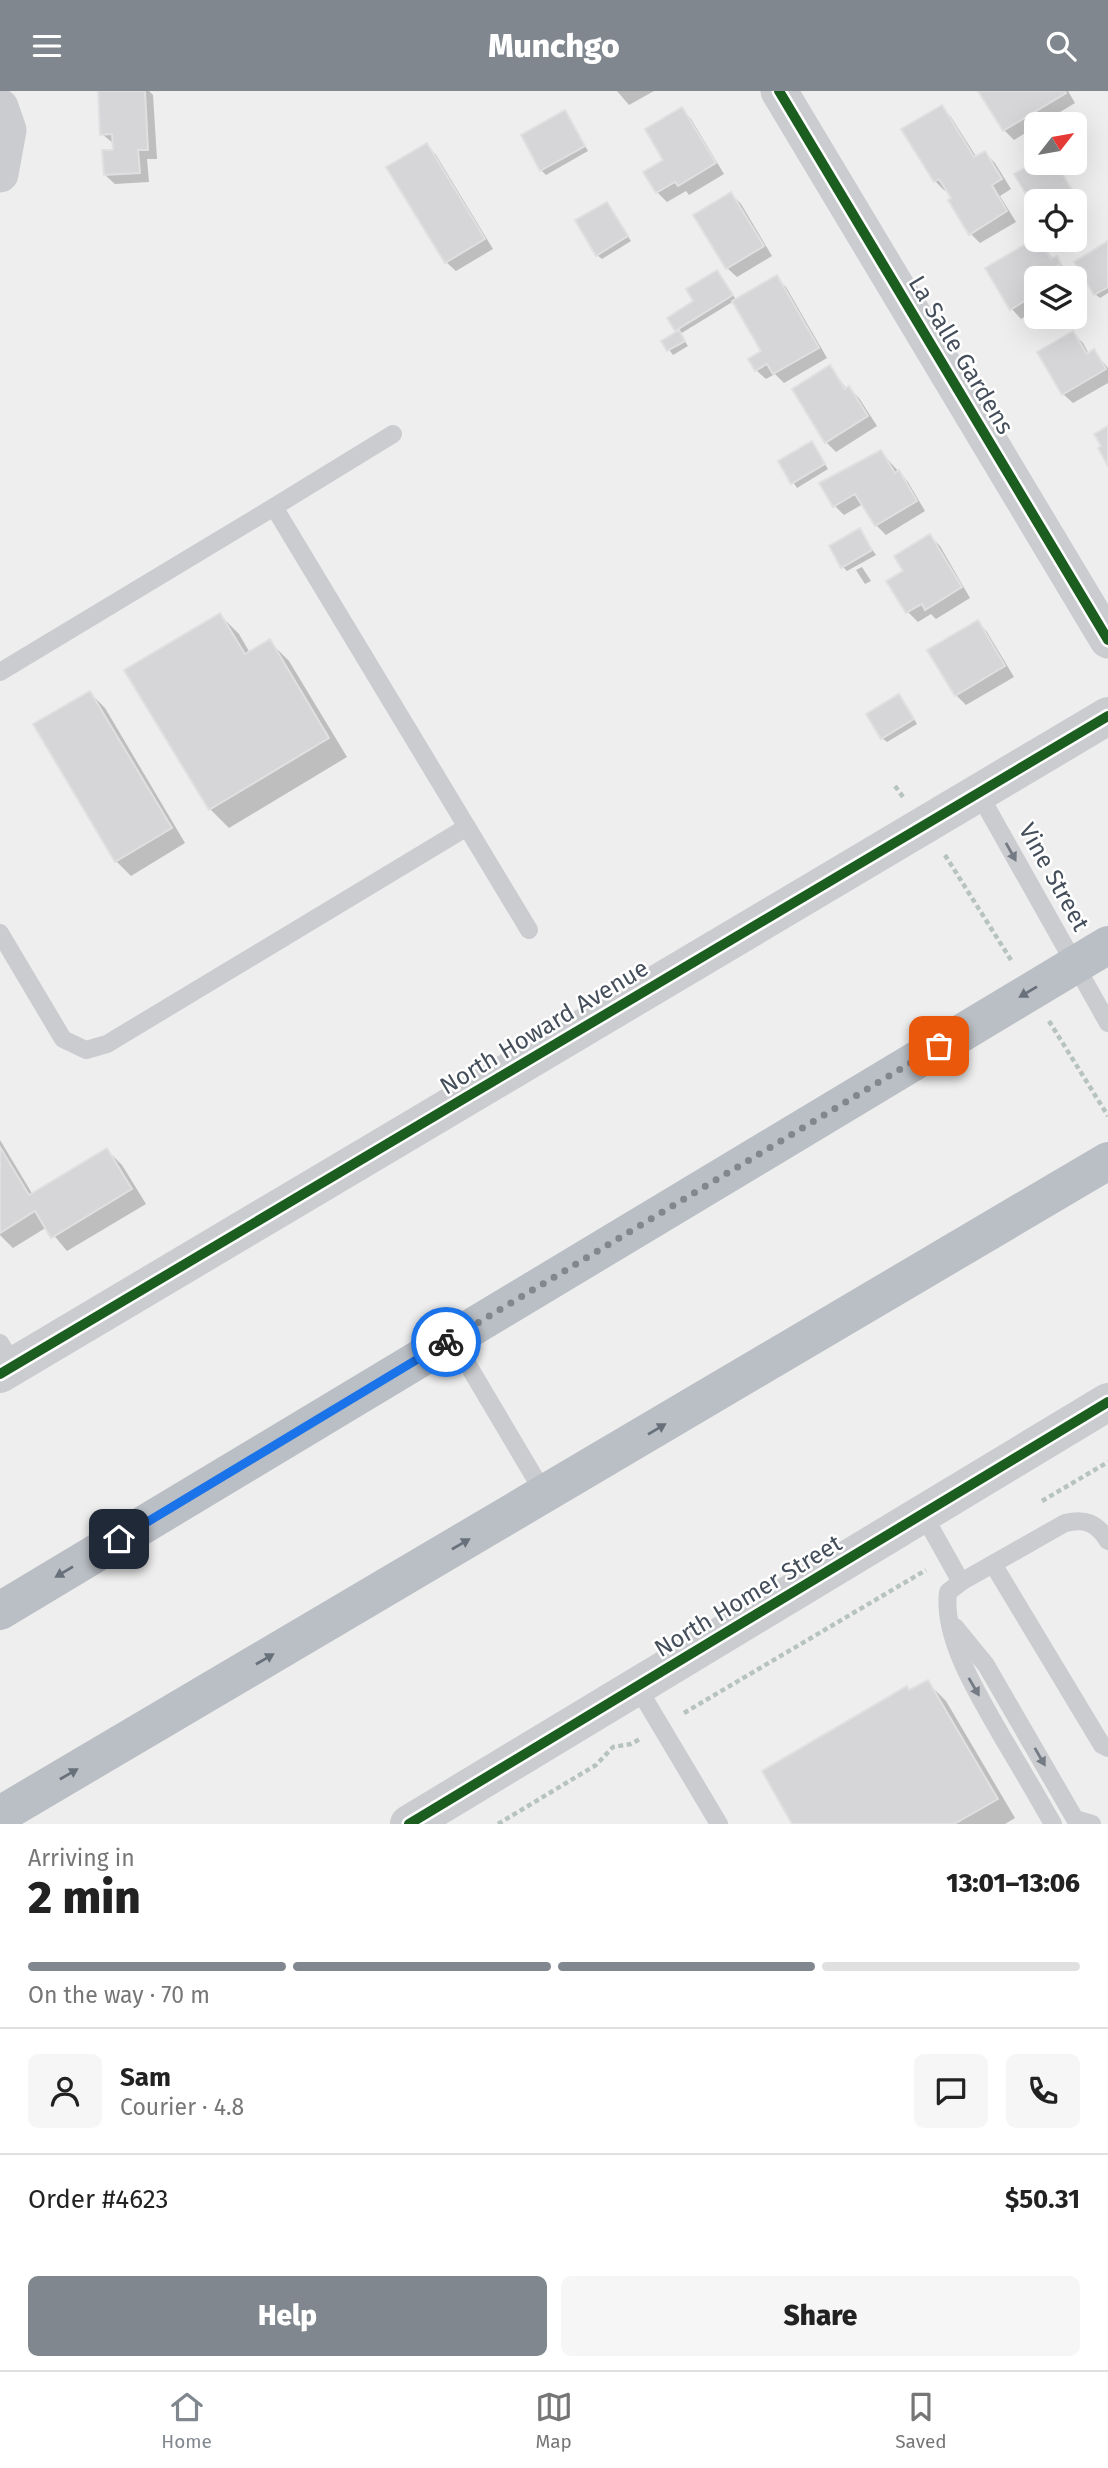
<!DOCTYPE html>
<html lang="en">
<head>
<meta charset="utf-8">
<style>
	body { margin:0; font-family:"Fira Sans",sans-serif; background:#f6f6f6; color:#222; height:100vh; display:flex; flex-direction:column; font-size:26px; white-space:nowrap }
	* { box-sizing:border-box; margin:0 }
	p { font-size:23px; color:#767676 }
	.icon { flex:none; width:38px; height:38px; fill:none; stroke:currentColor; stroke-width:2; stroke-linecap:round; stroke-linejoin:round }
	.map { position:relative; height:1733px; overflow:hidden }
	.details { display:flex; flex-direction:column; background:#fff; flex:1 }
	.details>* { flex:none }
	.needle { width:46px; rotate:59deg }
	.tools { position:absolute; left:1024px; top:21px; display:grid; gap:14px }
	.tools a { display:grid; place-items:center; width:63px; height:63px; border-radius:10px; background:#fff; box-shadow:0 7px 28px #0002; font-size:35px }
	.pin { position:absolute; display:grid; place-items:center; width:60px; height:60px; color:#fff; margin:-30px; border-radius:14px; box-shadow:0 4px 10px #0006 }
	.courier { position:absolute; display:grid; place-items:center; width:70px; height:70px; margin:-35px; border:5px solid #1a73e8; border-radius:50%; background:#fff; color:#222; box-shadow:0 2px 9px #0007 }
	.overview em { font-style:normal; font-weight:800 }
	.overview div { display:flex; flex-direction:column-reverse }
	.overview { display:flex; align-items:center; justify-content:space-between; height:119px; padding:0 28px }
	h1 { font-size:46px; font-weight:800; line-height:52px }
	.bar { display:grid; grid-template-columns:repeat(4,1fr); gap:10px 7px; align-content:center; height:84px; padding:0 28px }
	.bar i { height:9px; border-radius:5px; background:#e0e0e0 }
	.bar .on { background:#80878e }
	.bar p { grid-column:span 4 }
	.line { display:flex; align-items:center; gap:18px; padding:0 28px; border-top:2px solid #e0e0e0 }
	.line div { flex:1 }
	.round { display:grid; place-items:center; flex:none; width:74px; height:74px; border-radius:10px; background:#f6f6f6 }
	.action { display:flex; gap:14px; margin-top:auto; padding:14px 28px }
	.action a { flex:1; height:80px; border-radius:10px; background:#80878e; color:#fff; font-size:28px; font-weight:800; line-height:80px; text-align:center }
	.action a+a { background:#f6f6f6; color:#222 }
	header { display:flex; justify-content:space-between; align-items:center; height:91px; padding:0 28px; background:#80878e; color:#fff; font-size:32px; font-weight:800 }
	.menu { display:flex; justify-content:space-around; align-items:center; height:98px; border-top:2px solid #e0e0e0; background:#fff; font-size:19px; color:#767676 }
	.menu a { display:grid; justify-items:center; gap:4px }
	.menu .on { color:#80878e }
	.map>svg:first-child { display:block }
	.shadow { fill:#0003 }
	.building { fill:#d6d6d9; stroke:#e0e0e1; stroke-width:2 }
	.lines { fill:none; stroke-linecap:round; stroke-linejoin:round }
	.path { stroke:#b6c3c0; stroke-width:4.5; stroke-dasharray:5 3.5; stroke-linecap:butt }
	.service { stroke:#cacccf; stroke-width:18 }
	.minor { stroke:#cacccf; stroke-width:37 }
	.tertiary { stroke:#cacccf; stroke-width:38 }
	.motorway { stroke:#babfc5; stroke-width:38 }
	.cycleway-casing { stroke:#fff; stroke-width:15 }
	.cycleway { stroke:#1b5e20; stroke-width:10 }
	.oneway { fill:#747b84 }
	.oneway2 { fill:#68717b }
	.done { stroke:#80878e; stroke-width:7; stroke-dasharray:0 12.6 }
	.route { stroke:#1a73e8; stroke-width:9 }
	.labels { text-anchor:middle; stroke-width:5; stroke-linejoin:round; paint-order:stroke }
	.street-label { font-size:24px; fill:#454f5b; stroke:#fff }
</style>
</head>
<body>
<header><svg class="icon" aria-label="menu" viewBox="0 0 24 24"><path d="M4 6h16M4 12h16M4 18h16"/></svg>Munchgo<svg class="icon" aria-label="search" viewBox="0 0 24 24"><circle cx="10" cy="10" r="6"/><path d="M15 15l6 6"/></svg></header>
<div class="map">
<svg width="1108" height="1733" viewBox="0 0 1108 1733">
	<rect width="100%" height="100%" fill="#efeeee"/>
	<g class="shadow">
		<path d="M99,0H149L153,4L157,68H147L149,91L115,93L105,84L114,61V53L102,43Z"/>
		<path d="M617,0H654L629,14Z"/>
		<path d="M980,0H1068L1075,12L1014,49L1004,39Z"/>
		<path d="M941,16L951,26L977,67L985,62L995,72L1011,98L1000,105L1016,131L980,152L971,143L947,98L945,100L935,90Z"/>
		<path d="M682,19L691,28L724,83L689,104L686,100L667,111L657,101Z"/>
		<path d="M565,22L588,60L546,84L541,79Z"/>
		<path d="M426,54L436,64L493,158L456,180L446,171Z"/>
		<path d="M1037,72H1056L1076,106L1069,110H1036V116L1017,84Z"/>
		<path d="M731,103L741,113L772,165L737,186L727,177Z"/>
		<path d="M607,113L631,150L602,168L597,164Z"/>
		<path d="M1038,149L1054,169L1056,168L1069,183L1062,187H1036V219L1021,228L1012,218Z"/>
		<path d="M1108,152V202L1100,207L1095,203Z"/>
		<path d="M717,181L737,210L776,187L786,196L827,267L784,292L775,283L766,288L756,279L763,261L734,210L680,243L688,255L673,264L663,250L679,241L676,238Z"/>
		<path d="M1073,242L1083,252L1089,263L1094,260L1108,277V292L1073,312L1063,303Z"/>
		<path d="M830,277L847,298L849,297L859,307L877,335L836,361L826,351Z"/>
		<path d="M812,352L828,378L797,397L780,371Z"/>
		<path d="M881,361L908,391L925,420L886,444L876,434L863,413L844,424L835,415Z"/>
		<path d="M859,439L876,464L847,480L843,476Z"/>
		<path d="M930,445L940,455L970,507L936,528L931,523L918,531L908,521L889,491L905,481Z"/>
		<path d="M862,476L871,490L865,493L856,479Z"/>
		<path d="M220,524L239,543L250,562L270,551L289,570L347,666L229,737L210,718Z"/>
		<path d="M978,531L987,541L1014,586L966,614L956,604Z"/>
		<path d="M90,602L105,617L185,752L131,785L116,770Z"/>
		<path d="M903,610L917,633L887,651L882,647Z"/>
		<path d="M0,1049L33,1104L107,1059L122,1074L146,1113L67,1160L47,1136L13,1157L0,1144Z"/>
		<path d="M927,1591L946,1610L1015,1727L1005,1733H795Z"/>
	</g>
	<g class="building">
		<path d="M98,0H145L148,59H138L140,82L104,84L102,59H113L112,43L100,44Z"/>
		<path d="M978,0H1065L1066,2L1003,40Z"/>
		<path d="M942,14L974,66L985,60L1002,88L992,94L1007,120L969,144L948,109L951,107L939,88L934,91L901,38Z"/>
		<path d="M682,16L716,72L678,95L675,91L656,102L643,81L663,69L645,38Z"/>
		<path d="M565,19L585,55L540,80L521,44Z"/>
		<path d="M427,52L485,148L445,172L386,76Z"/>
		<path d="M1036,70L1056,72L1073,101L1057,110H1036V120L1014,83Z"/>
		<path d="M731,101L764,155L726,178L693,124Z"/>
		<path d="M607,111L628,145L596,165L575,129Z"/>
		<path d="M1036,147L1040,149L1051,168L1057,165L1061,173L1048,180L1052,187H1036V203L1010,219L985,177Z"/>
		<path d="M1108,150V196L1094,204L1074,171Z"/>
		<path d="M717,179L733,204L675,240L667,227L693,210L686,198Z"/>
		<path d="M777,184L819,257L773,283L767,273L755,280L748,268L761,260L732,210Z"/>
		<path d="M679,239L685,250L667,260L661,250Z"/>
		<path d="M1073,240L1087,263L1094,258L1106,278L1062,304L1037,261Z"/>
		<path d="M830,274L845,298L849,295L868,325L825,352L792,298Z"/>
		<path d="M1108,335V375L1098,357L1101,355L1094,343Z"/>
		<path d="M812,350L825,373L791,393L778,370Z"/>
		<path d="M881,359L895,382L899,379L917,410L875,435L855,403L833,416L819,392Z"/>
		<path d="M860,437L872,459L841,477L829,455Z"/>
		<path d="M930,443L962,496L925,519L922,513L906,522L886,490L903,480L894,465Z"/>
		<path d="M220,522L245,563L270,548L329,647L209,719L124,579Z"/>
		<path d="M978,529L1005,575L955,605L927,559Z"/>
		<path d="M90,600L172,737L115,771L33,633Z"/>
		<path d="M899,603L914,628L881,648L866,623Z"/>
		<path d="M0,1056L29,1104L107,1057L132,1098L51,1147L35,1120L0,1142Z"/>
		<path d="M928,1589L998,1708L954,1733H792L762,1680L907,1595L909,1599Z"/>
	</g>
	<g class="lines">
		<g class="path">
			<path d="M895,695L903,706"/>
			<path d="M945,764L1011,869"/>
			<path d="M1049,930L1108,1025"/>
			<path d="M1042,1410L1108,1371"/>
			<path d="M684,1622L926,1479"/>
			<path d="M498,1733L596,1674L613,1656L631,1653L640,1648"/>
		</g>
		<g class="service">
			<path d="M393,343L274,416L529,839"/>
			<path d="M0,581L274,416"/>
			<path d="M978,701L1108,932"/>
			<path d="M0,842L63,948L86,959L107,953L467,736"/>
			<path d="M452,1247L545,1404"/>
			<path d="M0,1252L14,1275"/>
			<path d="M923,1423L961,1491L1065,1432C1085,1427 1097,1432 1108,1450"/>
			<path d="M993,1473L1102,1654L1108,1657"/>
			<path d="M961,1491L948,1501C942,1549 981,1608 1004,1649C1021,1677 1037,1705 1053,1733"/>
			<path d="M955,1536L986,1574L1075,1728L1092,1733"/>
			<path d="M638,1597L719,1733"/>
		</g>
		<g class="minor">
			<path d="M779,0L1108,549"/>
			<path d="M0,16L8,39L0,83"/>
		</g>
		<g class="tertiary">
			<path d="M0,1283L1108,625"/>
			<path d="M409,1733L1108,1311"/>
		</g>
		<g class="motorway">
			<path d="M0,1520L1108,854"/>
			<path d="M0,1724L1108,1070"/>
		</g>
		<g class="cycleway-casing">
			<g id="cycleway">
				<path d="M779,0L1108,549"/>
				<path d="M0,1283L1108,625"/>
				<path d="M409,1733L1108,1311"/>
			</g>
		</g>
		<use href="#cycleway" class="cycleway"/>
	</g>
	<defs><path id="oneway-solid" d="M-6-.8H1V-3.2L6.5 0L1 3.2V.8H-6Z" transform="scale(1.75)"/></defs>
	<g class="oneway">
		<use href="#oneway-solid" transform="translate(1011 761) rotate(61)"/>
		<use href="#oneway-solid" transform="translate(974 1596) rotate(60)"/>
		<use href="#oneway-solid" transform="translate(1040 1666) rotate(60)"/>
	</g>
	<g class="oneway2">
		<use href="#oneway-solid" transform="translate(1028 901) rotate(149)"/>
		<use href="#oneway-solid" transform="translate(657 1338) rotate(-31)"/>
		<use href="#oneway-solid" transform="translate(461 1453) rotate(-30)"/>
		<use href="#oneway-solid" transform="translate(64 1481) rotate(149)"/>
		<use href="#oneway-solid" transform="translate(265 1568) rotate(-30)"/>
		<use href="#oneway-solid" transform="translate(69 1683) rotate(-30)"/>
	</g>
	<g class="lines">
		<path class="done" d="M446,1251L939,955"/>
		<path class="route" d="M119,1448L446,1251"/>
	</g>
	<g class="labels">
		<g class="street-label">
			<text transform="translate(961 264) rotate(59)" y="8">La Salle Gardens</text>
			<text transform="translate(1054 786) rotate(61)" y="8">Vine Street</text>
			<text transform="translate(544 936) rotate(-31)" y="8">North Howard Avenue</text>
			<text transform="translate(748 1505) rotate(-31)" y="8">North Homer Street</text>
		</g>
	</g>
</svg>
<div class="tools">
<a><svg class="needle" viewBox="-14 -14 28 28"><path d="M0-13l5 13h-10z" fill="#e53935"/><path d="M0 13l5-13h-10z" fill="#767676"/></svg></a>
<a><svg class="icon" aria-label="locate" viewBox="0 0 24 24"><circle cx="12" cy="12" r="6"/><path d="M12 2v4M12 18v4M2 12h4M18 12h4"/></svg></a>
<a><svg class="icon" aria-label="layers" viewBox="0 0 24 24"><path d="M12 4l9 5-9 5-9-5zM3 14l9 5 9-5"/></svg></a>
</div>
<div class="pin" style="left:939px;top:955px;background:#ea580c"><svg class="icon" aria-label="bag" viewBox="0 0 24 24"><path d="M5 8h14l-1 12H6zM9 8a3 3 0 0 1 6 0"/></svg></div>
<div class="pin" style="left:119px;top:1448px;background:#1f2937"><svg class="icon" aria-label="home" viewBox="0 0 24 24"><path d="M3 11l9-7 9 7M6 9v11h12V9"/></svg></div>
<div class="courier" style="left:446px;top:1251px"><svg class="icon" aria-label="bike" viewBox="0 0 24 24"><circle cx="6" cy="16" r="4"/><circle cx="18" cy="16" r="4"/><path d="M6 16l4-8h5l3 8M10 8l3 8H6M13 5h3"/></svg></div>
</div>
<section class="details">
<div class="overview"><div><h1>2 min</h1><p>Arriving in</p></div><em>13:01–13:06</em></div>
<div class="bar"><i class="on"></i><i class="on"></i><i class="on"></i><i></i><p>On the way · 70 m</p></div>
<div class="line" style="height:126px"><a class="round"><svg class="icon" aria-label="person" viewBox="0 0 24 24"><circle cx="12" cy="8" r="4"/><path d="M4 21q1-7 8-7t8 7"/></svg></a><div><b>Sam</b><p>Courier · 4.8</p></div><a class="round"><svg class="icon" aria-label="chat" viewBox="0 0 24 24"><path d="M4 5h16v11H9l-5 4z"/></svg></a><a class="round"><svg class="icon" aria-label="phone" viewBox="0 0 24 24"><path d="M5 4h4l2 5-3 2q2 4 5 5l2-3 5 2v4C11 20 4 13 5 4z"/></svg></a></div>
<div class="line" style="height:91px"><div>Order #4623</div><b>$50.31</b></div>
<div class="action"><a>Help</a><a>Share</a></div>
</section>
<nav class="menu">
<a class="on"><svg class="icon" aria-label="home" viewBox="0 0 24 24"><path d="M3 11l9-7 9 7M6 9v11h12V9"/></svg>Home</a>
<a><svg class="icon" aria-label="map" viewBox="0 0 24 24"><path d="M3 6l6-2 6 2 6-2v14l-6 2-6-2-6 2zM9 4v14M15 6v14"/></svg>Map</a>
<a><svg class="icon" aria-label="saved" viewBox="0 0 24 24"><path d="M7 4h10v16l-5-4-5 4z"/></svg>Saved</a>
</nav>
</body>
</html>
